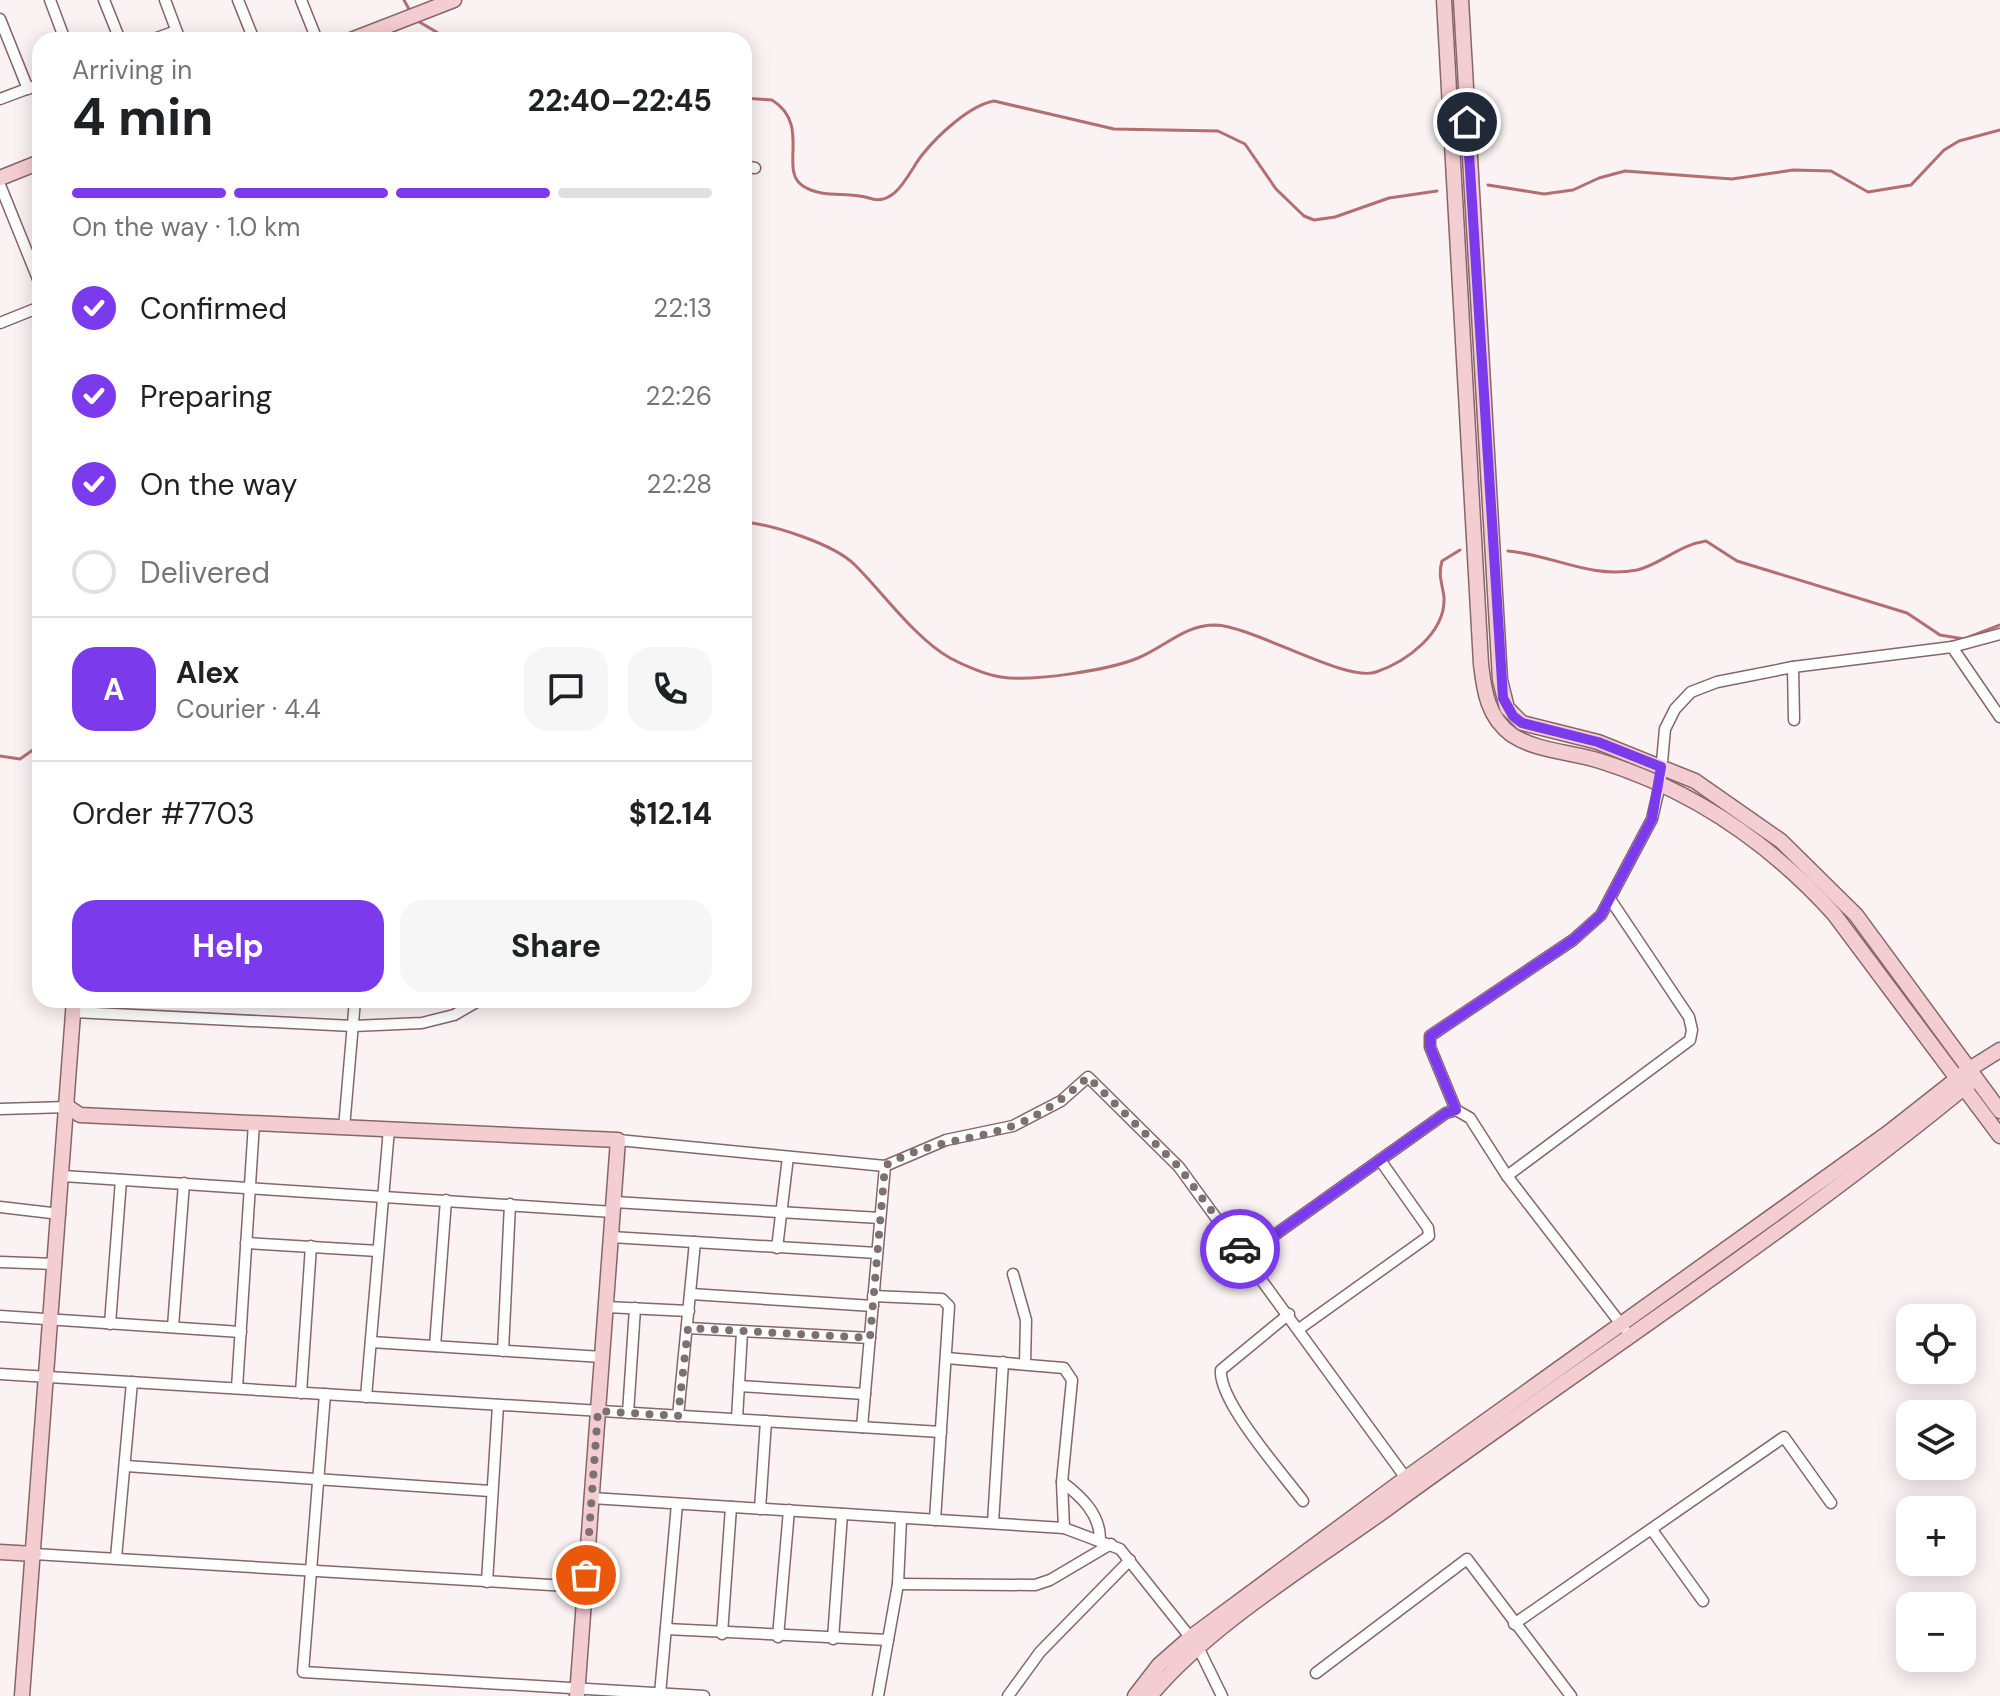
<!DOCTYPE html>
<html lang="en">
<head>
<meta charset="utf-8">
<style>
	body { margin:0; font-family:"DM Sans",sans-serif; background:#f6f6f6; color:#202124; height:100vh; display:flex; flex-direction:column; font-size:30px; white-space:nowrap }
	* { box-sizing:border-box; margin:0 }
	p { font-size:26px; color:#757577 }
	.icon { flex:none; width:44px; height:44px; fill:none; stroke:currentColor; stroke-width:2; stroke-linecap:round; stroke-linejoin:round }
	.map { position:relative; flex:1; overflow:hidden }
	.details { position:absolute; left:32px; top:32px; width:720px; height:976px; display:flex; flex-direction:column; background:#fff; border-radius:24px; box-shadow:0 4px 20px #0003 }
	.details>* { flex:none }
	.buttons { position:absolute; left:1896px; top:1304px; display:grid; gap:16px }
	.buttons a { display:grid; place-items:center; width:80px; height:80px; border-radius:16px; background:#fff; box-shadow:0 4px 20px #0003; font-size:40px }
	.pin { position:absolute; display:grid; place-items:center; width:68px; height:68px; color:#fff; margin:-34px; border:4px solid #fff; border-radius:50%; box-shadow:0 2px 8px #0007 }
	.courier { position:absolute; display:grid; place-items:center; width:80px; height:80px; margin:-40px; border:6px solid #7c3aed; border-radius:50%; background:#fff; color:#222; box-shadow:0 2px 10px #0007 }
	.overview em { font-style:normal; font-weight:700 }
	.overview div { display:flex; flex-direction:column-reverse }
	.overview { display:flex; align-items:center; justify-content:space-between; height:136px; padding:0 40px }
	h1 { font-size:52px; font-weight:700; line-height:60px }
	.bar { display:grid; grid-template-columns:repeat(4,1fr); gap:12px 8px; align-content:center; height:96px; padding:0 40px }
	.bar i { height:10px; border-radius:6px; background:#e0e0e0 }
	.bar .selected { background:#7c3aed }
	.bar p { grid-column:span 4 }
	.line { display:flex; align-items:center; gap:20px; padding:0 40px; border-top:2px solid #e0e0e0 }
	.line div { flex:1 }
	.round { display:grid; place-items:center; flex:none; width:84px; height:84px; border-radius:24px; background:#f6f6f6 }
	ol { padding:0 40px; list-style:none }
	li { display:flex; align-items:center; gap:24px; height:88px }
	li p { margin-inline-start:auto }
	li .icon { padding:8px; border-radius:50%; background:#7c3aed; color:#fff; stroke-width:4 }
	li:last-child { color:#757577 }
	li i { width:44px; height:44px; border:4px solid #e0e0e0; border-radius:50% }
	.button { display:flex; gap:16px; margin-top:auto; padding:16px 40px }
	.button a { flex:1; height:92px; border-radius:24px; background:#7c3aed; color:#fff; font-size:32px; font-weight:700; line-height:92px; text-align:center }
	.button a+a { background:#f6f6f6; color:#202124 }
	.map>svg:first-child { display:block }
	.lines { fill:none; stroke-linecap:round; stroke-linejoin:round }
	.stream { stroke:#b36e72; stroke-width:3 }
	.street-casing { stroke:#876667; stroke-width:13 }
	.secondary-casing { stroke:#876667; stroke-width:17 }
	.street { stroke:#fff; stroke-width:10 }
	.secondary { stroke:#f4cdd2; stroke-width:14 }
	.done { stroke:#7c7070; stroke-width:8; stroke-dasharray:0 14.4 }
	.route { stroke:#7c3aed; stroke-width:10 }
</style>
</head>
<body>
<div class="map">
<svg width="2000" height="1696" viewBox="0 0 2000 1696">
	<rect width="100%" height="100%" fill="#fbf3f3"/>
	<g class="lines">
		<g class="stream">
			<path d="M404,0L410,11"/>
			<path d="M416,20L450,40"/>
			<path d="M744,98L772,100C812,125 778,170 803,186C823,199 848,191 869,198C896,208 909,171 922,155C938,135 970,105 994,101L1114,129L1218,131L1245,144L1276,189L1304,216L1314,220L1335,217L1389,198L1437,191"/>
			<path d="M1488,185L1544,194L1573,190L1599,178L1625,171L1732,179L1793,170L1831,171L1868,192L1911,185L1944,150L1959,141L2000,130"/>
			<path d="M744,522C774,525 834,544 855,565C884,594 915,638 950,658C963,665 986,675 1001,677C1033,682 1109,670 1138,658C1165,647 1184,625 1215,625C1253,626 1346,683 1376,672C1406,662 1446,633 1444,597C1442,583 1438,575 1442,561L1460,550"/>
			<path d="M1508,551C1553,555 1590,579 1637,570C1662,564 1678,545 1706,541L1737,561L1907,613L1940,635L1964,639L2000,625"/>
			<path d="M0,756L20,759L40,745"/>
		</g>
		<g class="street-casing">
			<g id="street">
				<path d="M50,0L65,40"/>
				<path d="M104,0L120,40"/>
				<path d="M165,0L180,40"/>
				<path d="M238,0L254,40"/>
				<path d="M301,0L317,40"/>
				<path d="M0,19L28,89"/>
				<path d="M151,40L176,31"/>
				<path d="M0,99L40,84"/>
				<path d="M744,166L755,168"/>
				<path d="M0,185L40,284"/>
				<path d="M0,323L40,307"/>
				<path d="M1952,647L2000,717"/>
				<path d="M1793,667L1794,720"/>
				<path d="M74,1012L353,1026L422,1023L454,1015L480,1000"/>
				<path d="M0,1109L68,1107"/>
				<path d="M1456,1110L1430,1047V1036L1573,940L1601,915L1652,819L1660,784L1665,729L1675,709L1691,692L1717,682L1793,667L1952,647L2000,634"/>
				<path d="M344,1128L355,1000"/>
				<path d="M618,1140L885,1166L946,1140L1013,1126L1061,1101L1088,1077L1179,1167L1408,1481"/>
				<path d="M63,1176L613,1212"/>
				<path d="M1507,1176L1690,1040L1692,1030L1689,1017L1610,899"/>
				<path d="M614,1202L880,1218"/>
				<path d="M0,1207L60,1214"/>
				<path d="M611,1237L877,1253"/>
				<path d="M246,1243L378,1251"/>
				<path d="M777,1248L788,1157"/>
				<path d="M1245,1256L1446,1113L1456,1110L1470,1118L1507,1176L1624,1328"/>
				<path d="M0,1262L56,1264"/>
				<path d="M1013,1274L1026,1320L1025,1364"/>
				<path d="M691,1294L873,1306"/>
				<path d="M873,1296L942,1299L949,1306L935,1520"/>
				<path d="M606,1307L689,1311"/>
				<path d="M1289,1314L1221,1370C1218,1401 1283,1474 1303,1501"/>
				<path d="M0,1316L241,1332"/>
				<path d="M110,1324L121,1180"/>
				<path d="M173,1327L184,1183"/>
				<path d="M688,1328L870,1338"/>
				<path d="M1299,1329L1429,1236L1428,1228L1380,1160"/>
				<path d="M371,1342L602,1357"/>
				<path d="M435,1346L446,1200"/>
				<path d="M503,1351L510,1204"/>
				<path d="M946,1358L1064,1368L1072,1380L1062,1482L1064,1528"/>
				<path d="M0,1374L941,1432"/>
				<path d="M739,1386L865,1394"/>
				<path d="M237,1388L254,1123"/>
				<path d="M301,1393L311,1246"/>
				<path d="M325,1394L303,1672L704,1696"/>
				<path d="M366,1397L389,1129"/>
				<path d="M628,1413L635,1308"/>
				<path d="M678,1416L695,1242"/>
				<path d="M737,1419L742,1332"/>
				<path d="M862,1427L885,1166"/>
				<path d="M126,1466L490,1491"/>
				<path d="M1062,1482C1081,1496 1100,1514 1100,1539"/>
				<path d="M592,1498L1064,1528L1120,1549L1198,1647L1222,1696"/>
				<path d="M760,1509L766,1421"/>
				<path d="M993,1523L1003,1362"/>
				<path d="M1652,1530L1703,1601"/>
				<path d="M34,1554L585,1587"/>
				<path d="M116,1558L132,1382"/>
				<path d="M487,1582L498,1405"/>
				<path d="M898,1584L1035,1585L1050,1580L1111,1544"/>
				<path d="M1514,1624L1784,1437L1831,1503"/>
				<path d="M666,1629L888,1640"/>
				<path d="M722,1634L731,1507"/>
				<path d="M778,1637L789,1510"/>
				<path d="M833,1639L842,1514"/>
				<path d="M1316,1673L1467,1559L1571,1696"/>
				<path d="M660,1694L677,1504"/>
				<path d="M878,1696L898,1584L901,1519"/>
				<path d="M1008,1696L1040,1652L1130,1560"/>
			</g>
		</g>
		<g class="secondary-casing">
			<g id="secondary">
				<path d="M1444,0L1481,664C1484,691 1488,718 1512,735C1536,751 1572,752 1600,761C1693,790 1769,842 1834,914L2000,1136"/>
				<path d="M1461,0L1500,680L1507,708L1522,723L1598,742L1695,781L1781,841L1856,915L2000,1111"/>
				<path d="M351,40L454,0"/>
				<path d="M0,178L40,162"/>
				<path d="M68,1107L80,1115L618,1140L577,1696"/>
				<path d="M0,1552L34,1554"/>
				<path d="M22,1696L74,1000"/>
				<path d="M1135,1696L1159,1665L1191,1637L1406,1478L1888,1133L1968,1070L2000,1050"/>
				<path d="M1150,1696C1209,1625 1312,1563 1388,1508C1582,1366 1785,1235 1971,1082"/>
			</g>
		</g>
		<use href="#street" class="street"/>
		<use href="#secondary" class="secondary"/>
	</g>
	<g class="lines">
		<path class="done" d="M586,1575L598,1411L678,1416L688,1328L870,1338L885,1166C927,1140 972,1142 1015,1125C1043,1114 1066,1097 1088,1077L1179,1167L1240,1249"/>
		<path class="route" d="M1240,1249L1245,1256L1446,1113L1456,1110L1430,1047V1036L1573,940L1601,915L1652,819L1661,767L1598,742L1522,723L1513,716L1503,698L1467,122"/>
	</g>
</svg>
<div class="buttons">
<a><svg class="icon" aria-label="locate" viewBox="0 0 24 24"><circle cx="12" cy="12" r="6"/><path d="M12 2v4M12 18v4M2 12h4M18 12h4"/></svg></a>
<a><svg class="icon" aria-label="layers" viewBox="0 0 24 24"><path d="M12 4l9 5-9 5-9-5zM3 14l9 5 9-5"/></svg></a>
<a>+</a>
<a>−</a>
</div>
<div class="pin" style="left:586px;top:1575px;background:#ea580c"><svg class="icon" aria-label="bag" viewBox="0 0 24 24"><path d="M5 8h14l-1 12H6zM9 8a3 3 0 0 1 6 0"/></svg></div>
<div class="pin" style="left:1467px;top:122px;background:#1f2937"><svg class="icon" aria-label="home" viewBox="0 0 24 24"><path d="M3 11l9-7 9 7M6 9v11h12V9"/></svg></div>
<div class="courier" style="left:1240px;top:1249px"><svg class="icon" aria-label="car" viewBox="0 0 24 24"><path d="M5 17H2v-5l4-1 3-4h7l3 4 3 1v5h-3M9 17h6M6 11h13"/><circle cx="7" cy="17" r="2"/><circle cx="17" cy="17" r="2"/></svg></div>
<section class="details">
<div class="overview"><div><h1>4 min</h1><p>Arriving in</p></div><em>22:40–22:45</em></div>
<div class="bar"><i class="selected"></i><i class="selected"></i><i class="selected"></i><i></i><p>On the way · 1.0 km</p></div>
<ol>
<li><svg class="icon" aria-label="check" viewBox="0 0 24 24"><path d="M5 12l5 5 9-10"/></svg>Confirmed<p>22:13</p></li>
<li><svg class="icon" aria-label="check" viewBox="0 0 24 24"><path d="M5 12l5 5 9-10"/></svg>Preparing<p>22:26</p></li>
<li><svg class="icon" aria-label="check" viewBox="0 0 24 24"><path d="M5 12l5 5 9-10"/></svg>On the way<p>22:28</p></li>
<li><i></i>Delivered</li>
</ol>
<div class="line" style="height:144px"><b class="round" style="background:#7c3aed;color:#fff">A</b><div><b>Alex</b><p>Courier · 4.4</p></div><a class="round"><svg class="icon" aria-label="chat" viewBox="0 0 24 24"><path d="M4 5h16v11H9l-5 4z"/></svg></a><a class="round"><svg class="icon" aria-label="phone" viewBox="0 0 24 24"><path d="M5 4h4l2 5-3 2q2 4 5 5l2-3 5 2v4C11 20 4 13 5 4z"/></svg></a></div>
<div class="line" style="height:104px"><div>Order #7703</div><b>$12.14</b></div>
<div class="button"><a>Help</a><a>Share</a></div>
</section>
</div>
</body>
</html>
